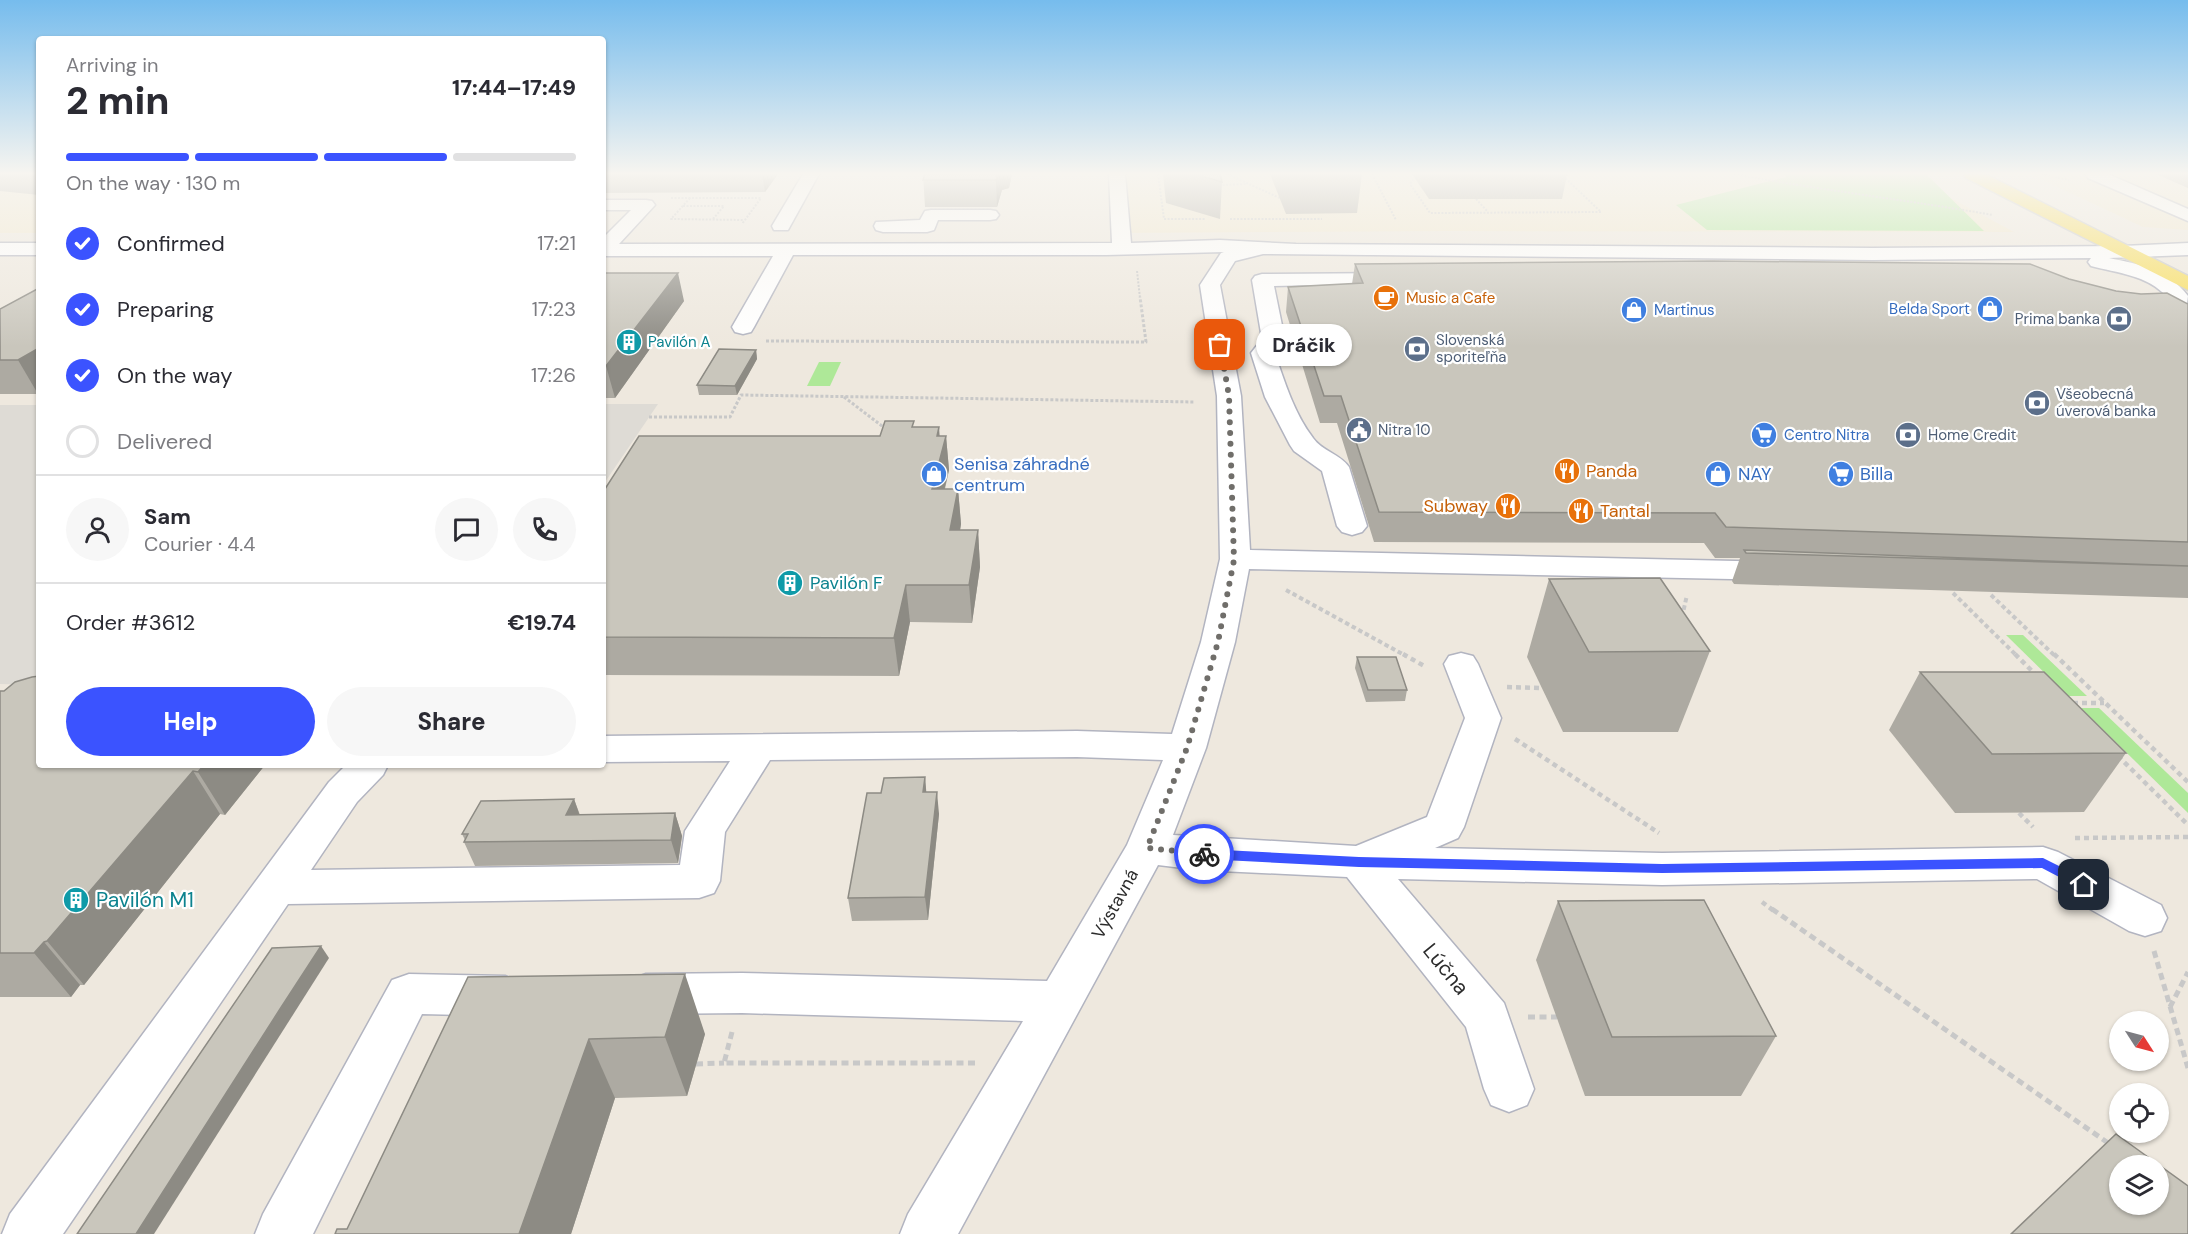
<!DOCTYPE html>
<html lang="en">
<head>
<meta charset="utf-8">
<style>
	body { margin:0; font-family:"DM Sans",sans-serif; background:#f7f7f7; color:#2b2b33; height:100vh; display:flex; flex-direction:column; font-size:22px; white-space:nowrap }
	* { box-sizing:border-box; margin:0 }
	p { font-size:20px; color:#7c7c81 }
	.icon { flex:none; width:33px; height:33px; fill:none; stroke:currentColor; stroke-width:2; stroke-linecap:round; stroke-linejoin:round }
	.map { position:relative; flex:1; overflow:hidden }
	.sheet { position:absolute; left:36px; top:36px; width:570px; height:732px; display:flex; flex-direction:column; background:#fff; border-radius:6px; box-shadow:0 2px 4px #0004 }
	.sheet>* { flex:none }
	.needle { width:39px; rotate:126deg }
	.fabs { position:absolute; left:2109px; top:1011px; display:grid; gap:12px }
	.fabs a { display:grid; place-items:center; width:60px; height:60px; border-radius:50%; background:#fff; box-shadow:0 2px 4px #0004; font-size:30px }
	.pin { position:absolute; display:grid; place-items:center; width:51px; height:51px; color:#fff; margin:-26px; border-radius:12px; box-shadow:0 3px 9px #0006 }
	.courier { position:absolute; display:grid; place-items:center; width:60px; height:60px; margin:-30px; border:4px solid #3b53ff; border-radius:50%; background:#fff; color:#222; box-shadow:0 2px 8px #0007 }
	.bubble { position:absolute; height:42px; border-radius:21px; background:#fff; box-shadow:0 2px 4px #0004; font-size:20px; font-weight:800; line-height:42px; text-align:center }
	.overview em { font-style:normal; font-weight:800 }
	.overview div { display:flex; flex-direction:column-reverse }
	.overview { display:flex; align-items:center; justify-content:space-between; height:102px; padding:0 30px }
	h1 { font-size:39px; font-weight:800; line-height:45px }
	.bar { display:grid; grid-template-columns:repeat(4,1fr); gap:9px 6px; align-content:center; height:72px; padding:0 30px }
	.bar i { height:8px; border-radius:4px; background:#e1e1e2 }
	.bar .current { background:#3b53ff }
	.bar p { grid-column:span 4 }
	.line { display:flex; align-items:center; gap:15px; padding:0 30px; border-top:2px solid #e1e1e2 }
	.line div { flex:1 }
	.round { display:grid; place-items:center; flex:none; width:63px; height:63px; border-radius:32px; background:#f7f7f7 }
	ol { padding:0 30px; list-style:none }
	li { display:flex; align-items:center; gap:18px; height:66px }
	li p { margin-inline-start:auto }
	li .icon { padding:6px; border-radius:50%; background:#3b53ff; color:#fff; stroke-width:4 }
	li:last-child { color:#7c7c81 }
	li i { width:33px; height:33px; border:3px solid #e1e1e2; border-radius:50% }
	.button { display:flex; gap:12px; margin-top:auto; padding:12px 30px }
	.button a { flex:1; height:69px; border-radius:36px; background:#3b53ff; color:#fff; font-size:24px; font-weight:800; line-height:69px; text-align:center }
	.button a+a { background:#f7f7f7; color:#2b2b33 }
	.map>svg:first-child { display:block }
	.education { fill:#f1e7cd }
	.green { fill:#aee898 }
	.plaza { fill:#dedbd5 }
	.lines { fill:none; stroke-linecap:round; stroke-linejoin:round }
	.minor-casing { stroke:#b2b4c0; stroke-width:3 }
	.major-casing { stroke:#c8c8c8; stroke-width:3 }
	.path-far4 { stroke:#c8c8c8; stroke-width:2; stroke-dasharray:2 1.5; stroke-linecap:butt }
	.path-far3 { stroke:#c8c8c8; stroke-width:3; stroke-dasharray:3 2; stroke-linecap:butt }
	.path-far2 { stroke:#c8c8c8; stroke-width:4; stroke-dasharray:4.5 3; stroke-linecap:butt }
	.path-far1 { stroke:#c8c8c8; stroke-width:4.5; stroke-dasharray:5 4; stroke-linecap:butt }
	.path { stroke:#c8c8c8; stroke-width:5; stroke-dasharray:7 4.5; stroke-linecap:butt }
	.minor { fill:#fff; fill-rule:evenodd }
	.major { fill:#f8dd59; fill-rule:evenodd }
	.wall { fill:#adaaa2 }
	.shaded-wall { fill:#8d8b84 }
	.building { fill:#c9c6bc; stroke:#8d8b84; stroke-width:1.5; fill-rule:evenodd }
	.route { fill:#3b53ff }
	.done { stroke:#706e6a; stroke-width:6; stroke-dasharray:0 10.8 }
	.labels { text-anchor:middle; stroke-width:4.5; stroke-linejoin:round; paint-order:stroke }
	.far-food-label { font-size:15px; fill:#c56008; stroke:#fff; text-anchor:start }
	.far-shop-label { font-size:15px; fill:#366cbe; stroke:#fff; text-anchor:start }
	.far-service-label { font-size:15px; fill:#4e5e75; stroke:#fff; text-anchor:start }
	.far-culture-label { font-size:15px; fill:#0d838f; stroke:#fff; text-anchor:start }
	.shop-label { font-size:18px; fill:#366cbe; stroke:#fff; text-anchor:start }
	.food-label { font-size:18px; fill:#c56008; stroke:#fff; text-anchor:start }
	.culture-label { font-size:18px; fill:#0d838f; stroke:#fff; text-anchor:start }
	.street-label { font-size:18px; fill:#2c2c2c; stroke:#fff }
	.near-culture-label { font-size:21px; fill:#0d838f; stroke:#fff; text-anchor:start }
	.near-street-label { font-size:21px; fill:#2c2c2c; stroke:#fff }
</style>
</head>
<body>
<div class="map">
<svg width="2188" height="1234" viewBox="0 0 2188 1234">
	<rect width="100%" height="100%" fill="#eee8de"/>
	<g class="education">
		<rect x="0" y="174" width="39" height="59"/>
		<path d="M1111,174H1906L2014,232L1450,231L1115,233Z"/>
		<path d="M2030,174H2188V230L2143,227Z"/>
	</g>
	<g class="green">
		<path d="M1784,174H1926L1984,231L1707,230L1676,205L1786,177Z"/>
		<path d="M819,362H841L830,386H807Z"/>
		<path d="M2006,635H2023L2087,696H2068Z"/>
		<path d="M2081,708H2099L2188,793V813Z"/>
	</g>
	<g class="plaza">
		<path d="M603,404H658L603,485Z"/>
		<path d="M0,405H39V685L0,684Z"/>
	</g>
	<g class="lines">
		<g class="minor-casing">
			<g id="minor">
				<path d="M803,174H819L788,230H774L772,226Z"/>
				<path d="M1109,174H1125L1131,243L1220,240L1296,244L1872,248L2123,246L2188,243V255L2109,258C2139,264 2169,270 2188,296L2187,303C2170,315 2149,318 2128,313L2125,308L2128,303L2162,301L2167,297C2148,275 2117,273 2091,266L2088,262L2091,258L1872,260L1263,254L1235,261L1220,285L1241,396L1250,550L1782,562L1793,564L1798,571L1793,578L1782,580L1249,569L1235,642L1206,748L1173,835L1356,846L1427,817L1465,718L1444,664L1449,656L1461,653L1473,656L1478,664L1501,718L1464,827L1458,838L1435,848L1662,853L2043,847L2058,852L2161,905L2167,918L2161,931L2145,936L2129,931L2037,879L1662,885L1398,879L1504,1003L1534,1089L1527,1105L1509,1112L1491,1105L1484,1089L1466,1027L1347,877L1199,870L1158,865L958,1234H900L908,1214L1023,1021L742,1013L646,1014L629,1008L623,994L629,980L646,974L742,973L1047,981L1127,845L1163,760L1077,757L770,760L725,832L720,881L714,893L699,898L288,904L63,1234H2L10,1214L329,782L346,765H388L383,775L357,802L311,870L680,865L685,831L730,761L603,762V736L1077,731L1172,734L1201,642L1220,559L1217,396L1200,285L1221,253L1224,252L1106,255H793L754,327L751,332L743,334L735,332L732,327L773,256H603V238L631,210H603V200H646L652,201L655,205L619,244L1112,243Z"/>
				<path d="M2086,174H2108L2188,209V221L2088,178Z"/>
				<path d="M931,210H990L996,211L999,215L996,219L990,220H938L934,230L927,232H883L876,230L874,226L876,222L920,220L925,211Z"/>
				<rect x="0" y="243" width="39" height="12"/>
				<path d="M1397,273L1404,275L1407,279L1404,283L1274,286L1285,340L1275,354C1285,383 1294,413 1313,438C1322,451 1340,454 1349,467L1367,526L1362,532L1352,535L1342,532L1337,526L1322,471L1294,451L1290,445L1265,397L1251,353L1262,339L1252,280L1255,276L1262,274Z"/>
				<path d="M409,974L505,976L522,982L528,996L522,1010L505,1016L422,1014L313,1234H255L263,1214L392,980Z"/>
			</g>
		</g>
		<g class="major-casing">
			<path id="major" d="M1964,174H1985L2188,276V290L1966,178Z"/>
		</g>
		<g class="path-far4">
			<path d="M1158,174L1164,219H1205"/>
			<path d="M1227,174L1282,199"/>
			<path d="M1372,174L1396,220"/>
			<path d="M1412,174L1415,177L1410,184L1430,213L1601,212L1561,174"/>
			<path d="M1734,174C1820,190 1907,200 1993,215"/>
			<path d="M2041,174L2069,180"/>
			<path d="M1219,185L1247,184"/>
			<path d="M671,198H761L742,224"/>
			<path d="M690,198L671,219L744,220"/>
			<path d="M1476,199L1488,212"/>
			<path d="M683,206H724L713,219"/>
			<path d="M1230,219H1322"/>
			<path d="M1137,271L1140,298"/>
		</g>
		<g class="path-far3">
			<path d="M766,341L1146,342L1140,297"/>
			<path d="M844,397L886,429"/>
			<path d="M649,417H730L741,395L1195,402"/>
		</g>
		<g class="path-far2">
			<path d="M1286,590L1406,656"/>
			<path d="M1953,593L2017,656"/>
			<path d="M1991,595L2055,656"/>
			<path d="M1682,617L1687,595"/>
		</g>
		<g class="path-far1">
			<path d="M1403,654L1426,667"/>
			<path d="M2015,654L2036,675"/>
			<path d="M2054,654L2188,782"/>
			<path d="M1507,687L1543,688"/>
			<path d="M2073,703H2104"/>
			<path d="M1515,739L1659,833"/>
			<path d="M2118,756L2188,825"/>
			<path d="M2019,813L2033,827"/>
			<path d="M2075,838L2188,837"/>
			<path d="M1762,902L1774,911"/>
		</g>
		<g class="path">
			<path d="M1772,909L2111,1145"/>
			<path d="M2154,951L2188,1068"/>
			<path d="M2170,1007L2188,972"/>
			<path d="M1528,1017H1557"/>
			<path d="M732,1032L724,1063H977"/>
			<path d="M696,1064L724,1063"/>
		</g>
		<use href="#minor" class="minor"/>
		<use href="#major" class="major"/>
	</g>
	<g class="wall">
		<path d="M0,174H39V195L0,191Z"/>
		<path d="M603,174H778L765,192L603,193Z"/>
		<path d="M923,174H1012L1009,188L1002,190L997,207H925Z"/>
		<path d="M1163,174H1220L1222,182L1220,219L1166,203Z"/>
		<path d="M1270,174H1362L1357,213L1286,214Z"/>
		<path d="M1412,174H1566L1567,175L1562,199H1429Z"/>
		<path d="M2156,174H2188V188Z"/>
		<path d="M1355,264L2069,279L2116,291L2188,304V598L1734,584L1732,581L1740,558H1715L1704,543L1374,542L1337,423H1320L1286,312L1288,287L1352,284Z"/>
		<path d="M603,273L684,301L615,398H603Z"/>
		<path d="M39,288V394H0V309Z"/>
		<path d="M756,350L757,359L737,395H699L697,385Z"/>
		<path d="M914,427L940,436H946L949,470L945,489H958L961,524L960,530H978L980,567L972,623L910,622L899,676L603,675V489L880,436Z"/>
		<path d="M1549,579L1710,651L1678,732H1563L1527,657Z"/>
		<path d="M1357,657L1407,690L1405,701L1366,702L1355,668Z"/>
		<path d="M1920,672L2126,753L2084,812L1955,813L1889,730Z"/>
		<path d="M0,691H4L265,765L225,815L220,814L84,985H80L71,997H0Z"/>
		<path d="M925,777L926,792L939,814L928,920L852,921L848,898L881,793Z"/>
		<path d="M574,799L580,815L675,813L682,836L678,863L475,866L464,842L465,840L462,834Z"/>
		<path d="M1558,901L1776,1036L1741,1096H1585L1536,960Z"/>
		<path d="M468,977L705,1034L687,1096L615,1098L571,1234H335L347,1229Z"/>
	</g>
	<g class="shaded-wall">
		<path d="M762,174H778L765,192Z"/>
		<path d="M998,174H1012L1009,188L1002,190L997,207L996,180Z"/>
		<path d="M678,273L684,301L615,398L606,366Z"/>
		<path d="M39,348V394H38L18,360Z"/>
		<path d="M756,350L757,359L737,395L735,386Z"/>
		<path d="M939,427L941,455L946,436L949,470L936,524L932,489L937,436Z"/>
		<path d="M958,489L961,524L954,567L950,530Z"/>
		<path d="M978,530L980,567L972,623L969,585Z"/>
		<path d="M906,585L910,622L899,676L894,638Z"/>
		<path d="M204,765H265L225,815L198,772Z"/>
		<path d="M193,771L220,814L84,985L47,941Z"/>
		<path d="M925,777L927,800L923,792Z"/>
		<path d="M937,792L939,814L928,920L925,897Z"/>
		<path d="M574,799L582,822L566,815Z"/>
		<path d="M675,813L682,836L678,863L671,840Z"/>
		<path d="M44,942L80,985L71,997L34,953Z"/>
		<path d="M321,946L329,958L154,1234H136L280,1009Z"/>
		<path d="M685,974L705,1034L687,1096L665,1037Z"/>
		<path d="M589,1039L615,1098L571,1234H519Z"/>
	</g>
	<g class="building">
		<path d="M10,174H39V177Z"/>
		<path d="M925,174H998L996,180H923Z"/>
		<path d="M1195,174H1220L1222,182Z"/>
		<path d="M1432,174H1566L1567,175H1433Z"/>
		<path d="M1713,261L2030,264L2069,279L2116,291L2141,294L2167,293L2188,304V542L1726,527L1715,513L1379,512L1341,396H1324L1288,287L1363,283L1355,264Z"/>
		<path d="M603,273H678L606,366H603Z"/>
		<path d="M39,288V348L18,360H0V309Z"/>
		<path d="M719,349L756,350L735,386L697,385Z"/>
		<path d="M885,421H914L912,427H939L937,436H946L932,489H958L950,530H978L969,585H906L894,638L603,637V489H605L639,436H880Z"/>
		<path d="M1744,550L2188,566L1746,553Z"/>
		<path d="M1660,578L1710,651L1589,652L1549,579Z"/>
		<path d="M1357,657H1396L1407,690H1368Z"/>
		<path d="M1920,672H2044L2126,753L1992,754Z"/>
		<path d="M39,676V765H204L198,772L193,771L47,941L44,942L34,953H0V691H4L15,682L32,677Z"/>
		<path d="M925,777L923,792H937L925,897L848,898L867,793H881L884,778Z"/>
		<path d="M574,799L566,815L675,813L671,840L464,842L468,834H462L481,801Z"/>
		<path d="M1704,900L1776,1036L1612,1037L1558,901Z"/>
		<path d="M321,946L280,1009L136,1234H77L272,948Z"/>
		<path d="M685,974L665,1037L589,1039L519,1234H335L337,1229H347L468,977Z"/>
		<path d="M2116,1134L2188,1186V1234H2011ZM2120,1166H2158V1204H2120Z"/>
	</g>
	<linearGradient id="sky" x2="0" y2="1"><stop stop-color="#76bced"/><stop offset="0.5" stop-color="#f7f5f0"/><stop offset="1" stop-color="#f7f5f0" stop-opacity="0"/></linearGradient>
	<rect width="2188" height="347" fill="url(#sky)"/>
	<path class="route" d="M1204,849L1359,857L1662,864L2043,858L2089,881L2090,885L2084,890L2080,888L2042,868L1662,873L1359,867L1204,859L1198,854Z"/>
	<g class="lines">
		<path class="done" d="M1204,854L1147,848L1187,748L1218,642L1234,560L1229,396L1220,345"/>
	</g>
	<defs>
		<g id="cafe-disc" transform="scale(1.35)"><circle r="9.5" fill="#e8710a" stroke="#fff"/><path d="M-5.5-4.5H6V0H3Q3 3.5 0 3.5H-2.5Q-5.5 3.5-5.5 0ZM3-3.2v2h1.7v-2ZM-6 4.5H4V6H-6Z" fill="#fff"/></g>
		<g id="shop-disc" transform="scale(1.35)"><circle r="9.5" fill="#3f7fe0" stroke="#fff"/><path d="M-5-2.5h2.3a2.7 3.5 0 0 1 5.4 0H5L5.5 6h-11ZM-1.5-2.5h3a1.5 2.3 0 0 0-3 0Z" fill="#fff"/></g>
		<g id="bank-disc" transform="scale(1.35)"><circle r="9.5" fill="#5c6f8a" stroke="#fff"/><path d="M-6-4H6V4H-6ZM0-2.3a2.3 2.3 0 1 0 0 4.6a2.3 2.3 0 1 0 0-4.6Z" fill="#fff"/></g>
		<g id="building-disc" transform="scale(1.35)"><circle r="9.5" fill="#0f9aa8" stroke="#fff"/><path d="M-4-6H4V6H1V3H-1V6H-4ZM-2.5-4.3h1.7v1.8h-1.7ZM.8-4.3h1.7v1.8H.8ZM-2.5-1h1.7V.8h-1.7ZM.8-1h1.7V.8H.8Z" fill="#fff"/></g>
		<g id="civic-disc" transform="scale(1.35)"><circle r="9.5" fill="#5c6f8a" stroke="#fff"/><path d="M-.6-6.5H3V-4.5H.6V-3L4-1V1h2V6H-6V1h2V-1L-.6-3ZM-1.2 2.5V6h2.4V2.5Z" fill="#fff"/></g>
		<g id="supermarket-disc" transform="scale(1.35)"><circle r="9.5" fill="#3f7fe0" stroke="#fff"/><path d="M-6-5.5h2.5l.6 2H6L4.5 2H-2.5L-4.4-4H-6ZM-1.5 3.2a1.3 1.3 0 1 0 .1 0ZM3 3.2a1.3 1.3 0 1 0 .1 0Z" fill="#fff"/></g>
		<g id="restaurant-disc" transform="scale(1.35)"><circle r="9.5" fill="#e8710a" stroke="#fff"/><path d="M-5-6h1v4h1v-4h1v4h1v-4h1v5L-1.5 .5V6h-2V.5L-5-1ZM5-6V6H3V1.5H1.5Q1.5-4 5-6Z" fill="#fff"/></g>
	</defs>
	<g fill-rule="evenodd">
		<use href="#cafe-disc" x="1386" y="298"/>
		<use href="#shop-disc" x="1990" y="309"/>
		<use href="#shop-disc" x="1634" y="310"/>
		<use href="#bank-disc" x="2119" y="319"/>
		<use href="#building-disc" x="629" y="342"/>
		<use href="#bank-disc" x="1417" y="349"/>
		<use href="#bank-disc" x="2037" y="403"/>
		<use href="#civic-disc" x="1359" y="430"/>
		<use href="#supermarket-disc" x="1764" y="435"/>
		<use href="#bank-disc" x="1908" y="435"/>
		<use href="#restaurant-disc" x="1567" y="471"/>
		<use href="#shop-disc" x="934" y="474"/>
		<use href="#shop-disc" x="1718" y="474"/>
		<use href="#supermarket-disc" x="1841" y="474"/>
		<use href="#restaurant-disc" x="1508" y="506"/>
		<use href="#restaurant-disc" x="1581" y="511"/>
		<use href="#building-disc" x="790" y="583"/>
		<use href="#building-disc" x="76" y="900"/>
	</g>
	<g class="labels">
		<g class="far-food-label">
			<text x="1406" y="303">Music a Cafe</text>
		</g>
		<g class="far-shop-label">
			<text x="1970" y="314" text-anchor="end">Belda Sport</text>
			<text x="1654" y="315">Martinus</text>
			<text x="1784" y="440">Centro Nitra</text>
		</g>
		<g class="far-service-label">
			<text x="2100" y="324" text-anchor="end">Prima banka</text>
			<text x="1436" y="345">Slovenská<tspan x="1436" dy="17">sporiteľňa</tspan></text>
			<text x="2056" y="399">Všeobecná<tspan x="2056" dy="17">úverová banka</tspan></text>
			<text x="1378" y="435">Nitra 10</text>
			<text x="1928" y="440">Home Credit</text>
		</g>
		<g class="far-culture-label">
			<text x="648" y="347">Pavilón A</text>
		</g>
		<g class="shop-label">
			<text x="954" y="470">Senisa záhradné<tspan x="954" dy="21">centrum</tspan></text>
			<text x="1738" y="480">NAY</text>
			<text x="1860" y="480">Billa</text>
		</g>
		<g class="food-label">
			<text x="1586" y="477">Panda</text>
			<text x="1488" y="512" text-anchor="end">Subway</text>
			<text x="1600" y="517">Tantal</text>
		</g>
		<g class="culture-label">
			<text x="810" y="589">Pavilón F</text>
		</g>
		<g class="street-label">
			<text transform="translate(1115 904) rotate(-61)" y="6">Výstavná</text>
		</g>
		<g class="near-culture-label">
			<text x="96" y="907">Pavilón M1</text>
		</g>
		<g class="near-street-label">
			<text transform="translate(1446 969) rotate(51)" y="7">Lúčna</text>
		</g>
	</g>
</svg>
<div class="fabs">
<a><svg class="needle" viewBox="-14 -14 28 28"><path d="M0-13l5 13h-10z" fill="#e53935"/><path d="M0 13l5-13h-10z" fill="#7c7c81"/></svg></a>
<a><svg class="icon" aria-label="locate" viewBox="0 0 24 24"><circle cx="12" cy="12" r="6"/><path d="M12 2v4M12 18v4M2 12h4M18 12h4"/></svg></a>
<a><svg class="icon" aria-label="layers" viewBox="0 0 24 24"><path d="M12 4l9 5-9 5-9-5zM3 14l9 5 9-5"/></svg></a>
</div>
<div class="pin" style="left:1220px;top:345px;background:#ea580c"><svg class="icon" aria-label="bag" viewBox="0 0 24 24"><path d="M5 8h14l-1 12H6zM9 8a3 3 0 0 1 6 0"/></svg></div>
<div class="pin" style="left:2084px;top:885px;background:#1f2937"><svg class="icon" aria-label="home" viewBox="0 0 24 24"><path d="M3 11l9-7 9 7M6 9v11h12V9"/></svg></div>
<div class="courier" style="left:1204px;top:854px"><svg class="icon" aria-label="bike" viewBox="0 0 24 24"><circle cx="6" cy="16" r="4"/><circle cx="18" cy="16" r="4"/><path d="M6 16l4-8h5l3 8M10 8l3 8H6M13 5h3"/></svg></div>
<div class="bubble" style="left:1256px;top:324px;width:96px">Dráčik</div>
<section class="sheet">
<div class="overview"><div><h1>2 min</h1><p>Arriving in</p></div><em>17:44–17:49</em></div>
<div class="bar"><i class="current"></i><i class="current"></i><i class="current"></i><i></i><p>On the way · 130 m</p></div>
<ol>
<li><svg class="icon" aria-label="check" viewBox="0 0 24 24"><path d="M5 12l5 5 9-10"/></svg>Confirmed<p>17:21</p></li>
<li><svg class="icon" aria-label="check" viewBox="0 0 24 24"><path d="M5 12l5 5 9-10"/></svg>Preparing<p>17:23</p></li>
<li><svg class="icon" aria-label="check" viewBox="0 0 24 24"><path d="M5 12l5 5 9-10"/></svg>On the way<p>17:26</p></li>
<li><i></i>Delivered</li>
</ol>
<div class="line" style="height:108px"><a class="round"><svg class="icon" aria-label="person" viewBox="0 0 24 24"><circle cx="12" cy="8" r="4"/><path d="M4 21q1-7 8-7t8 7"/></svg></a><div><b>Sam</b><p>Courier · 4.4</p></div><a class="round"><svg class="icon" aria-label="chat" viewBox="0 0 24 24"><path d="M4 5h16v11H9l-5 4z"/></svg></a><a class="round"><svg class="icon" aria-label="phone" viewBox="0 0 24 24"><path d="M5 4h4l2 5-3 2q2 4 5 5l2-3 5 2v4C11 20 4 13 5 4z"/></svg></a></div>
<div class="line" style="height:78px"><div>Order #3612</div><b>€19.74</b></div>
<div class="button"><a>Help</a><a>Share</a></div>
</section>
</div>
</body>
</html>
